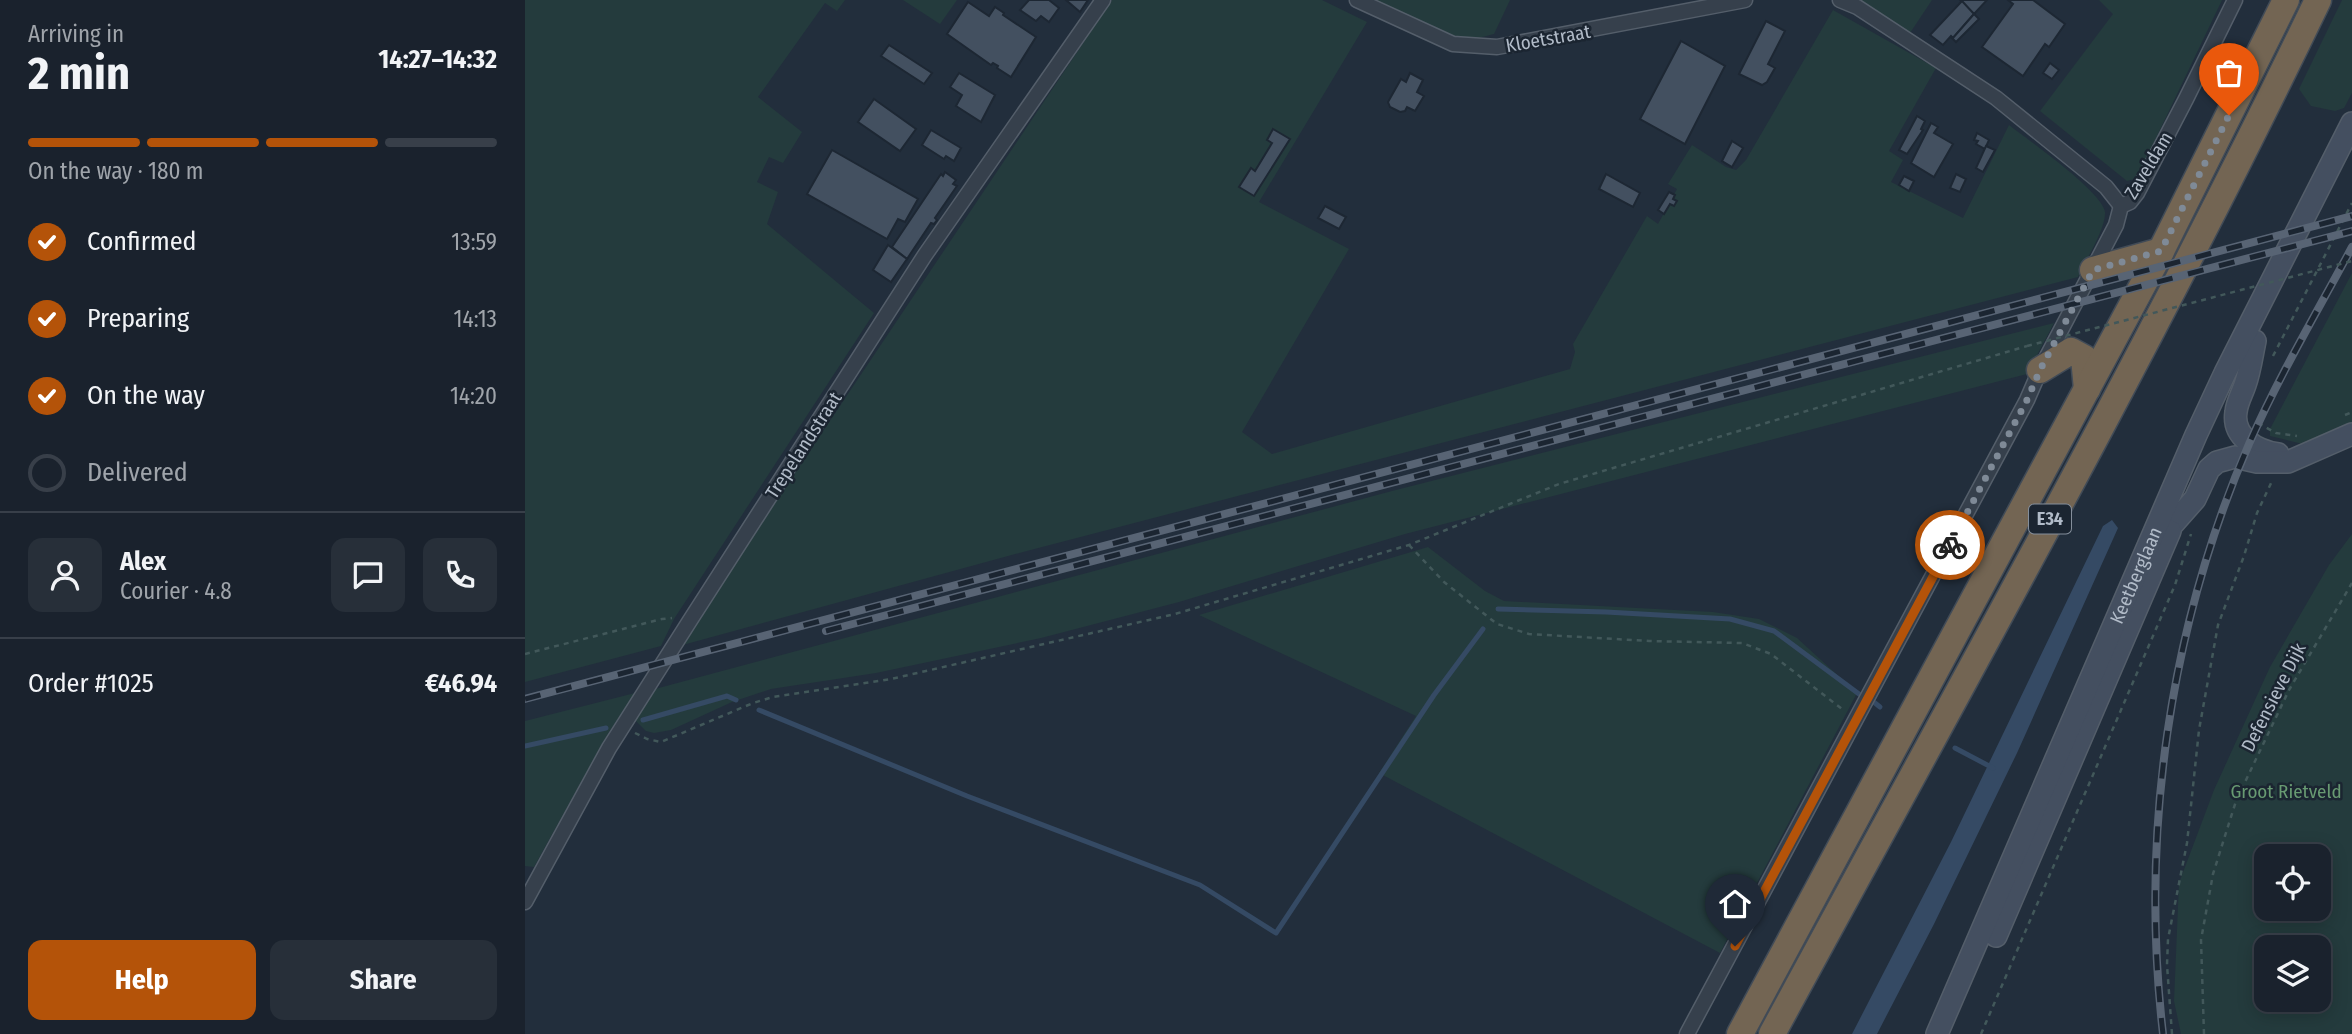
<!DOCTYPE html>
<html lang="en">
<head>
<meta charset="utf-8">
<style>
	body { margin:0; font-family:"Fira Sans Condensed",sans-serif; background:#272f39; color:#f1f3f6; height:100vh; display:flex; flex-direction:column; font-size:26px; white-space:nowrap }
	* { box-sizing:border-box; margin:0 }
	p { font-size:23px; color:#9fa4aa }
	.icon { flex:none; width:38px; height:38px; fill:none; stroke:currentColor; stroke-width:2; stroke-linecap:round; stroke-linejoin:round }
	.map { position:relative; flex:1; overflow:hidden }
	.side { display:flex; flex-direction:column; background:#1a222d; width:525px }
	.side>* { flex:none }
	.tools { position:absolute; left:1729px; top:844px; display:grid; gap:14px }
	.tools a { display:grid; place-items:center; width:77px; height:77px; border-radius:14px; background:#1a222d; box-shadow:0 4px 18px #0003,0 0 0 2px #383f49; font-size:35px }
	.pin { position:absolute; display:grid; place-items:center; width:60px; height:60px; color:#fff; margin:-72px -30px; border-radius:50% 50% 50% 0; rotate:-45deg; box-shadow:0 0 7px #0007 }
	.pin .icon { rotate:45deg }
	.courier { position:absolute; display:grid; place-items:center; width:70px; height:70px; margin:-35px; border:5px solid #b45309; border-radius:50%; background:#fff; color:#222; box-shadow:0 2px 9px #0007 }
	.head em { font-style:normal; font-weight:700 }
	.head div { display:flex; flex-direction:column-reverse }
	.head { display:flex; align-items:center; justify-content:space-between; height:119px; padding:0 28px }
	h1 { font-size:46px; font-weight:700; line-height:52px }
	.bar { display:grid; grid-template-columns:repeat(4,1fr); gap:10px 7px; align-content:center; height:84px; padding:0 28px }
	.bar i { height:9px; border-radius:5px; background:#383f49 }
	.bar .selected { background:#b45309 }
	.bar p { grid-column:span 4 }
	.line { display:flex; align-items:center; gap:18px; padding:0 28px; border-top:2px solid #383f49 }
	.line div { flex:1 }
	.round { display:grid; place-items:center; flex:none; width:74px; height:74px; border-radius:14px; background:#272f39 }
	ol { padding:0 28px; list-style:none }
	li { display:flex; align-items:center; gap:21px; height:77px }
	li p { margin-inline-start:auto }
	li .icon { padding:7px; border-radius:50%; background:#b45309; color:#fff; stroke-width:4 }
	li:last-child { color:#9fa4aa }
	li i { width:38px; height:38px; border:4px solid #383f49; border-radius:50% }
	.primary-button { display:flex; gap:14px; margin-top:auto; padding:14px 28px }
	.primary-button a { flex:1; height:80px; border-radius:14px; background:#b45309; color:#fff; font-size:28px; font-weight:700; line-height:80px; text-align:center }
	.primary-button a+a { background:#272f39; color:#f1f3f6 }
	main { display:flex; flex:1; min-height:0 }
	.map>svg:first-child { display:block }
	.green { fill:#243b3d; fill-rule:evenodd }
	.water { fill:#354a64 }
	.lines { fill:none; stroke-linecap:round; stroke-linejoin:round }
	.stream { stroke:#354a64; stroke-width:5 }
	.building { fill:#435060; stroke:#1d2733; stroke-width:2 }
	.street-casing { stroke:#545e6a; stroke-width:17 }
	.secondary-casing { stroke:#545e6a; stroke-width:24 }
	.highway-casing { stroke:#414b57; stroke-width:29 }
	.path { stroke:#42585a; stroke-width:2.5; stroke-dasharray:5 5; stroke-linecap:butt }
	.street { stroke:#36404c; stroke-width:14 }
	.secondary { stroke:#444f60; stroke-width:21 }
	.highway { stroke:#736553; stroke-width:26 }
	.rail-casing { stroke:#586474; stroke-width:8 }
	.rail { stroke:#1b2531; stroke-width:5; stroke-dasharray:16; stroke-linecap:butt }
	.path-bridge { stroke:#42585a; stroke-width:2.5; stroke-dasharray:5 5; stroke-linecap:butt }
	.done { stroke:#7f8a97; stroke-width:7; stroke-dasharray:0 12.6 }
	.route { stroke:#b45309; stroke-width:9 }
	.labels { text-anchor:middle; stroke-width:5; stroke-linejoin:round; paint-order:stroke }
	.shield { fill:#1b2531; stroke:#848e9b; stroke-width:2 }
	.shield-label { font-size:18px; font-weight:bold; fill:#b1bbc8 }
	.street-label { font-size:19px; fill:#b1bbc8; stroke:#1b2531 }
	.park-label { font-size:19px; fill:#689a72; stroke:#1b2531 }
</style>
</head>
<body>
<main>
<section class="side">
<div class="head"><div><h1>2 min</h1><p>Arriving in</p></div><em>14:27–14:32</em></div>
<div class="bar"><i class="selected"></i><i class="selected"></i><i class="selected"></i><i></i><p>On the way · 180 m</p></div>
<ol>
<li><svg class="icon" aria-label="check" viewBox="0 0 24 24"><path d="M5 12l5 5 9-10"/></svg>Confirmed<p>13:59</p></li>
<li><svg class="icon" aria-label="check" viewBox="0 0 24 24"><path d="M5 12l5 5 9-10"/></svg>Preparing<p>14:13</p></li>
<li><svg class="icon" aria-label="check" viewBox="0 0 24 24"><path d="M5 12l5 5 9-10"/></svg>On the way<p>14:20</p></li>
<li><i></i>Delivered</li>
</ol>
<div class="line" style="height:126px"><a class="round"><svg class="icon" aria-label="person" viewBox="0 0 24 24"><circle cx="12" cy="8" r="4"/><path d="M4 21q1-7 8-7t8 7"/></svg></a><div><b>Alex</b><p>Courier · 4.8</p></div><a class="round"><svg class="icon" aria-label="chat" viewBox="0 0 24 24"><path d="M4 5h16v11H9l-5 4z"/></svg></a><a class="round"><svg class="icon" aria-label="phone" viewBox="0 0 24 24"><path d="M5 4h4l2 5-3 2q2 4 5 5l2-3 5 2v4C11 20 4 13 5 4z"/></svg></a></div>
<div class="line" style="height:91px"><div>Order #1025</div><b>€46.94</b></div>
<div class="primary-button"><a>Help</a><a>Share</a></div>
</section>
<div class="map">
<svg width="1827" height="1034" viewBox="0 0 1827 1034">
	<rect width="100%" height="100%" fill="#222e3c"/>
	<g class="green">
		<path d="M0,0H320L312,11L300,3L233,97L277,132L258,163L244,157L232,182L253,192L242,224L349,313L149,619L136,646L0,682Z"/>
		<path d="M378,0H432L415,24Z"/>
		<path d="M587,0H797L842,22L734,202L824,249L717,432L747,454L1045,369L1050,352L1048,344L1122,216L1133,224L1152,189L1143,184L1167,145L1201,167L1211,170L1221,160L1308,10L1411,68L1364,151L1378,160L1366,182L1438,218L1484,125C1502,139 1578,192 1580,212C1581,229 1560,261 1553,277L498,552L154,646Z"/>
		<path d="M844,0H985L969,34C960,36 952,39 942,39C908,36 875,14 844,0Z"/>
		<path d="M1330,0H1407L1385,33Z"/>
		<path d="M1574,0H1697L1620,161L1609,179L1602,181L1515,111L1588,14Z"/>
		<path d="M1817,0H1827V93L1819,108L1810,111L1786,106L1774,89Z"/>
		<path d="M1827,273V422L1778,444L1745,436V429Z"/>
		<path d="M1529,323L1502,374L880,534L654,602L516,638L351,673L246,689L207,702L146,730L129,733L121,731L110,720L130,689L867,491Z"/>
		<path d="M1827,534V1034H1656L1649,1001L1654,883L1689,790L1745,667L1804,565ZM1741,856H1794V908H1741ZM1741,947H1794V999H1741Z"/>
		<path d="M903,547L960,591L979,601L1188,612L1234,619L1272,638L1332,693L1195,953L854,773L891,716L674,615Z"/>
		<path d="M110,693L84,732L9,867L0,866V721Z"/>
	</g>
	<path class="water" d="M1587,520L1593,528L1492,753L1409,924L1352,1034H1327L1426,842L1578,526Z"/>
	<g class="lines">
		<g class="stream">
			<path d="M973,609L1081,612L1205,619L1249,631L1334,694"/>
			<path d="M1350,703L1355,707"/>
			<path d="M234,710L442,796L675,885L751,933L909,695L958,629"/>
			<path d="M118,720L202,696L211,700"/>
			<path d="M0,746L81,728"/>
			<path d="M1430,748L1468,768"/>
		</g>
	</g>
	<g class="building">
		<path d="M504,0H524L534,8L524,22L516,16L511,21L495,10Z"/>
		<path d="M541,0H563L555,12Z"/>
		<path d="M1435,0H1462L1449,14Z"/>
		<path d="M1483,0H1508L1540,24L1524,47L1520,44L1498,76L1457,47L1488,4Z"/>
		<path d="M1437,1L1449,14L1428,38L1426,36L1418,45L1405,35Z"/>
		<path d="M443,2L464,16L470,7L479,13L478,15L511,37L486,77L472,68L473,66L468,63L466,65L422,34Z"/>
		<path d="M1449,14L1454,19L1431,42L1426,37L1428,38Z"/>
		<path d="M1241,21L1260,31L1243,64L1250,68L1242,82L1237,85L1214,74Z"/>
		<path d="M1156,41L1200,66L1160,144L1115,119Z"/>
		<path d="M364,45L407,73L399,84L356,56Z"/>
		<path d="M1525,63L1534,70L1527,79L1518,73Z"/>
		<path d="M434,73L470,95L456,122L431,106L437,95L425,87Z"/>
		<path d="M885,73L898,80L892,92L899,96L890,111L882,107L880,111L875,112L865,107L863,102L876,79L881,82Z"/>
		<path d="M349,99L391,129L375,151L333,122Z"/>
		<path d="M1392,116L1400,121L1396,129L1398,130L1382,154L1374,150Z"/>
		<path d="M1406,123L1413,127L1409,133L1428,144L1409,177L1386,163Z"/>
		<path d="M748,129L765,139L729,196L714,187L726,168L730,171L747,143L742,140Z"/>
		<path d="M406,130L436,148L429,161L421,156L419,159L397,145Z"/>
		<path d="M1452,133L1464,140L1460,149L1451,144L1453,141L1449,140Z"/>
		<path d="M1207,141L1218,148L1207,167L1197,161Z"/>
		<path d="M1461,146L1470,150L1458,172L1451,168Z"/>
		<path d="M307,150L393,199L380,222L373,219L362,239L282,194Z"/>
		<path d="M420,172L431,180L428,184L432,186L410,218L412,220L409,224L406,223L382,259L367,247L416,174L418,176Z"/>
		<path d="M1081,174L1115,193L1108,207L1074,189Z"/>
		<path d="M1431,174L1441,179L1435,192L1425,188Z"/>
		<path d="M1379,176L1389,181L1384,191L1374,185Z"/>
		<path d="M1144,192L1150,195L1148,199L1152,201L1149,206L1145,204L1139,214L1133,210Z"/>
		<path d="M800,206L821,217L814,229L793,218Z"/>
		<path d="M363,245L382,259L366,282L348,270Z"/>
	</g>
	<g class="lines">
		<g class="street-casing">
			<g id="street">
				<path d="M832,0L928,44L972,47L1220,0"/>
				<path d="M1315,0L1332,7L1471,98L1581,187L1596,206"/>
				<path d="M0,902L84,748L164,622L400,255L578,0"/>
				<path d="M1162,1034L1502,400L1515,370L1591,225L1596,206L1605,202L1612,193L1661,99L1710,0"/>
			</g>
		</g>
		<g class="secondary-casing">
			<g id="secondary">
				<path d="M1730,341C1727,355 1725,371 1720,385C1717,394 1712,402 1711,412C1707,437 1732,451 1753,454"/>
				<path d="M1647,525L1670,499L1684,469L1692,462L1710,457L1732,462H1763L1827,434"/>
				<path d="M1471,936L1645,531"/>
				<path id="s1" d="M1412,1034L1671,435L1700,373L1827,123"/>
			</g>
		</g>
		<g class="highway-casing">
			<g id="highway">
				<path d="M1568,270L1636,251"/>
				<path d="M1515,370L1546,351L1559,358L1562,389"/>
				<path d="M1215,1034L1636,251L1761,0"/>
				<path d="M1247,1034C1433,691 1624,351 1793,0"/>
			</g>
		</g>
		<g class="path">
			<path d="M1748,356L1827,203"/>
			<path d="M1820,415L1827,412"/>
			<path d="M1733,423L1751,433L1772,436"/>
			<path d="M884,545L919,582L972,624L1004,634L1124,641L1217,643L1246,654L1317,709"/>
			<path d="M0,654L137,619L147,618"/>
			<path d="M110,733L122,739L136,742L228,703L248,697L366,679L650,614L884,545L1034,484L1502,346"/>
			<path d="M1456,1034L1650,585L1666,534"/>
			<path d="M1647,1034L1642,965L1643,939L1662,843L1674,730L1693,625L1719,556L1732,513L1747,481"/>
			<path d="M1679,1034L1676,940L1688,874L1711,801L1764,690L1827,583"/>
		</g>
		<use href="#street" class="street"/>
		<use href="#secondary" class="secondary"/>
		<use href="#highway" class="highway"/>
		<g class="rail-casing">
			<g id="rail">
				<path d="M301,631L1827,231"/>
				<path d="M0,699L1827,216"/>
				<path d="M1638,1034C1615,834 1644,628 1724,444C1754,376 1792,312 1827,247"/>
			</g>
		</g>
		<use href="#rail" class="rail"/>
		<path class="path-bridge" d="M1502,346L1827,261"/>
	</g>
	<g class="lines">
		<path class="done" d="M1425,545L1502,400L1515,370L1568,270L1636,251L1704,115"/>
		<path class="route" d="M1210,946L1425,545"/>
	</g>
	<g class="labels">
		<rect class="shield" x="1504" y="504.5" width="42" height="29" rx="5"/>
		<g class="shield-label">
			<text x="1525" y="525">E34</text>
		</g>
		<g class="street-label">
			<text transform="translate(1023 38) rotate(-10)" y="7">Kloetstraat</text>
			<text transform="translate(1623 165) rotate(-59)" y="7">Zaveldam</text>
			<text transform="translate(278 445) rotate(-57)" y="7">Trepelandstraat</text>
			<text dy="7" stroke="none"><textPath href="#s1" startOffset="500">Keetberglaan</textPath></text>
			<text transform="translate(1748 697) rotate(-63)" y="7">Defensieve Dijk</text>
		</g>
		<g class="park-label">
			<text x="1761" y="798">Groot Rietveld</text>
		</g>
	</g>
</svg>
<div class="tools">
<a><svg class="icon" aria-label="locate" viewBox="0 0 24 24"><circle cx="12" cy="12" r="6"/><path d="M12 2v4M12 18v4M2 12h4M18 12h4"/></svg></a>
<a><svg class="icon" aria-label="layers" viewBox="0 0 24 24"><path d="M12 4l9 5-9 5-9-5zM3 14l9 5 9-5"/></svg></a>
</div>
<div class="pin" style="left:1704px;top:115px;background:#ea580c"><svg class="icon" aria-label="bag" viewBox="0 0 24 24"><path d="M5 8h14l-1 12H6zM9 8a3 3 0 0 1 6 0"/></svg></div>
<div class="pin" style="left:1210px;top:946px;background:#1f2937"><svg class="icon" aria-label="home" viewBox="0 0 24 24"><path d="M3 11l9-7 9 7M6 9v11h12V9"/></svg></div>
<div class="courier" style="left:1425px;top:545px"><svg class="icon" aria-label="bike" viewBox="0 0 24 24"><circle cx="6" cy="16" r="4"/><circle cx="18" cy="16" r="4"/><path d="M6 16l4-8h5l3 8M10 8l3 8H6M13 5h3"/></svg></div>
</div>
</main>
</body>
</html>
